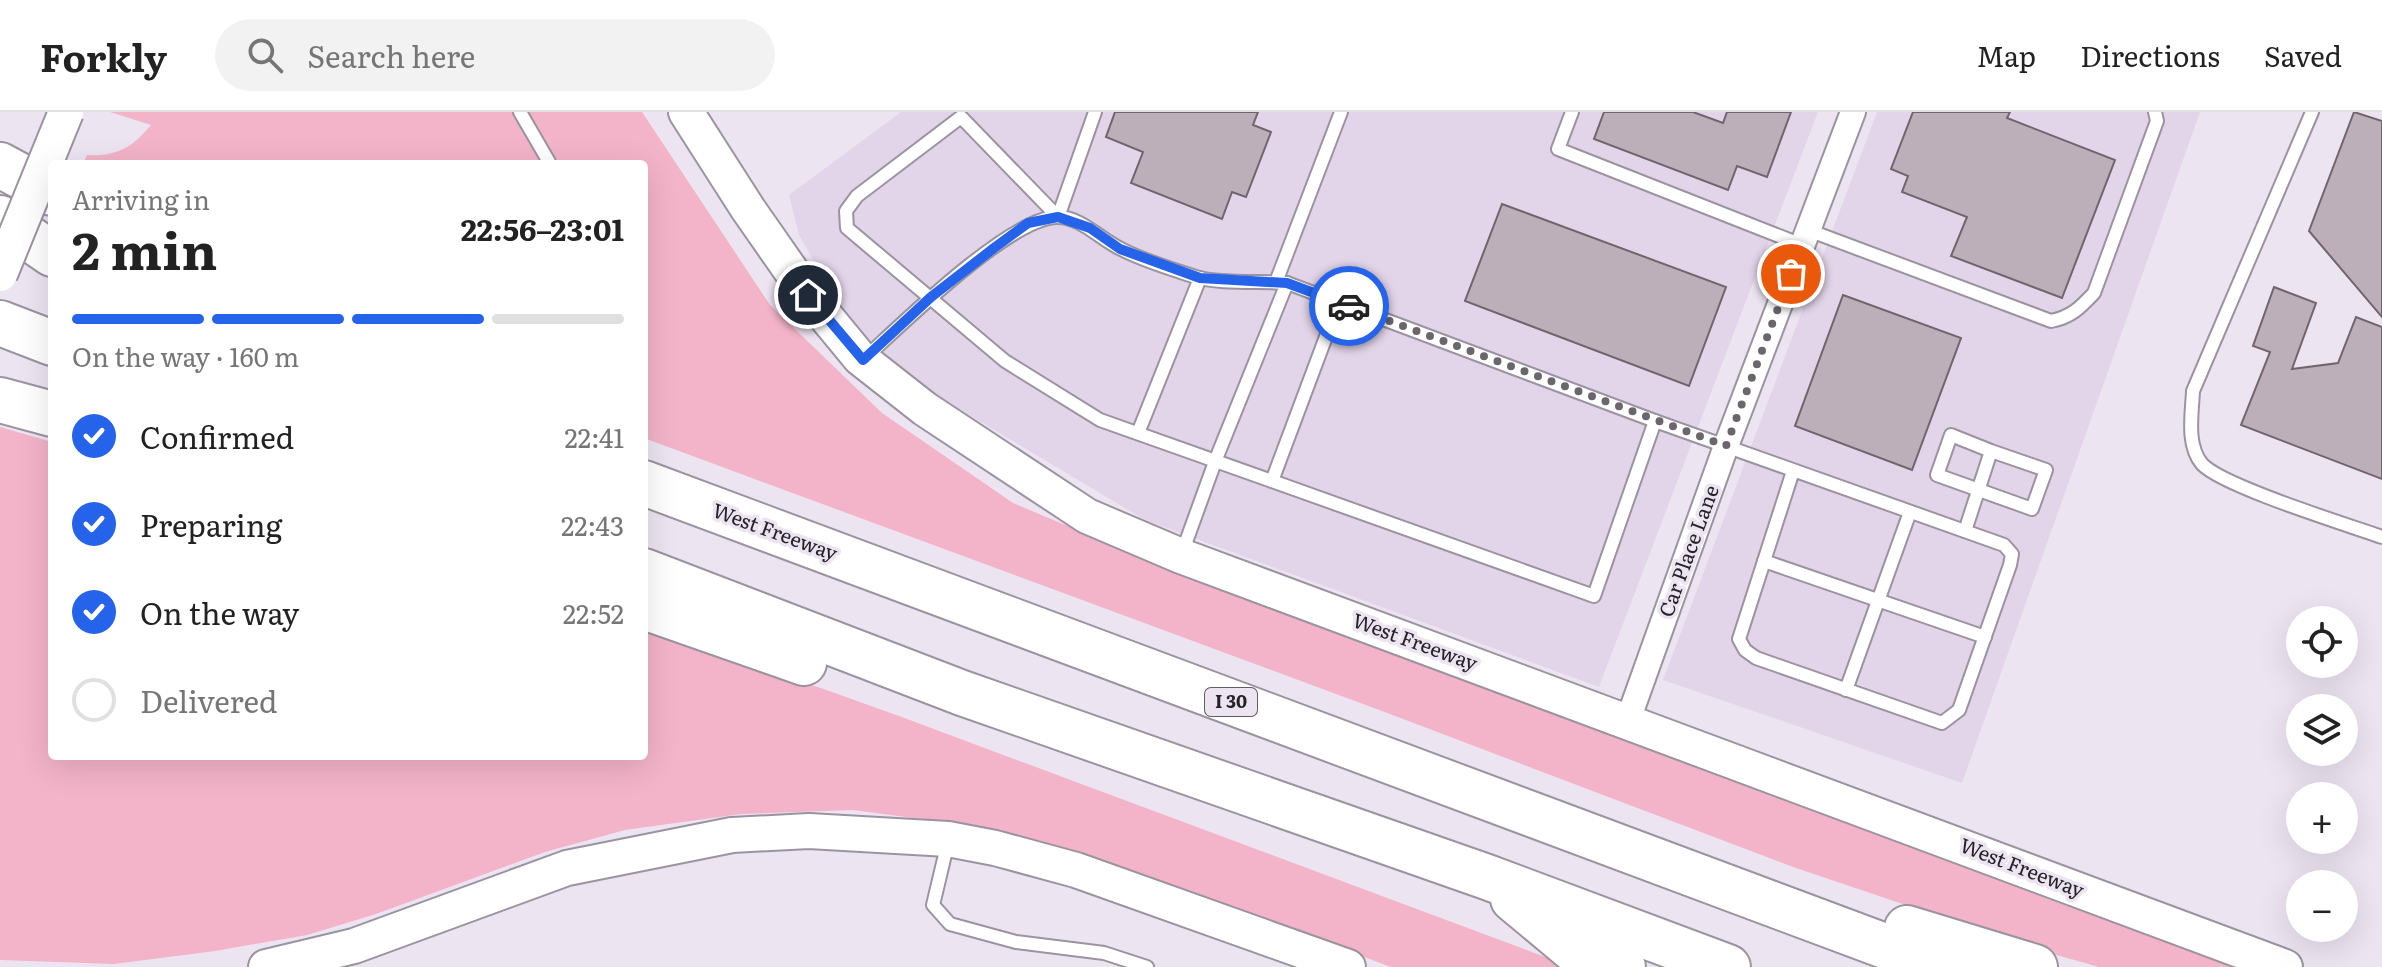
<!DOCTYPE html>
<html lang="en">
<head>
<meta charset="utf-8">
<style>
	body { margin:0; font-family:Literata,serif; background:#f2f2f2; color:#222; height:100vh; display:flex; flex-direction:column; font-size:30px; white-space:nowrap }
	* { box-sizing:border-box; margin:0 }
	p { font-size:26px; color:#767676 }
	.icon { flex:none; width:44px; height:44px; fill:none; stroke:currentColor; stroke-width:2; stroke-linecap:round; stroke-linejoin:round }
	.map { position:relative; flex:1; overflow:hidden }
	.sheet { position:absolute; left:48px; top:48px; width:600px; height:600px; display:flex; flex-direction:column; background:#fff; border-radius:8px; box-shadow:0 8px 32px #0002 }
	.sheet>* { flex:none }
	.controls { position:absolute; left:2286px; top:494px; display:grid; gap:16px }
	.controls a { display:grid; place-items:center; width:72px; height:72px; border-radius:50%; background:#fff; box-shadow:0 8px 32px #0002; font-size:40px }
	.pin { position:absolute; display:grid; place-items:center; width:68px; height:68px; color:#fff; margin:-34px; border:4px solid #fff; border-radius:50%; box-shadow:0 2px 8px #0007 }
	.courier { position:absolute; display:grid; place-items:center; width:80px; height:80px; margin:-40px; border:6px solid #2563eb; border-radius:50%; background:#fff; color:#222; box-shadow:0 2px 10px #0007 }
	.overview em { font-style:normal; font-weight:700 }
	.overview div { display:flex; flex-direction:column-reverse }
	.overview { display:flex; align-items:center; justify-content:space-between; height:136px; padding:0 24px }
	h1 { font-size:52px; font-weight:700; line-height:60px }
	.bar { display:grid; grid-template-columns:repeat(4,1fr); gap:12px 8px; align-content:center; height:96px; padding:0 24px }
	.bar i { height:10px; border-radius:6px; background:#e0e0e0 }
	.bar .on { background:#2563eb }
	.bar p { grid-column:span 4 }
	ol { padding:0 24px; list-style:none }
	li { display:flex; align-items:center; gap:24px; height:88px }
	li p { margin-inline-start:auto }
	li .icon { padding:8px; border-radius:50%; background:#2563eb; color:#fff; stroke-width:4 }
	li:last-child { color:#767676 }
	li i { width:44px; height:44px; border:4px solid #e0e0e0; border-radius:50% }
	header { display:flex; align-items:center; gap:48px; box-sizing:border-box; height:112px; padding:0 40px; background:#fff; border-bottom:2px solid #e0e0e0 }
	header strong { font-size:38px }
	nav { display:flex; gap:44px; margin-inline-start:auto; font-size:28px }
	.search { width:560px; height:72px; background:#f2f2f2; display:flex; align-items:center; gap:20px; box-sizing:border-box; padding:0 28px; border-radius:44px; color:#767676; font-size:30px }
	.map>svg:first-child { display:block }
	.built { fill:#e3d5e9 }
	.green { fill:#f3b3c8 }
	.building { fill:#bdafb9; stroke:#71646d; stroke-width:2 }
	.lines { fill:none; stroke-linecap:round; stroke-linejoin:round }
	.lane-casing { stroke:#9b939f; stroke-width:16 }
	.street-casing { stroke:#9b939f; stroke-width:28 }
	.secondary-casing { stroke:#9b939f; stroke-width:38 }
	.highway-casing { stroke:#9b939f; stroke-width:48 }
	.lane { stroke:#fff; stroke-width:12 }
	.street { stroke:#fff; stroke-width:24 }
	.secondary { stroke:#fff; stroke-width:34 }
	.highway { stroke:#fff; stroke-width:44 }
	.secondary-bridge-casing { stroke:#9b939f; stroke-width:38; stroke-linecap:butt }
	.secondary-bridge { stroke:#fff; stroke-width:34 }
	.done { stroke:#6b666e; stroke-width:8; stroke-dasharray:0 14.4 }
	.route { stroke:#2563eb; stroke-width:10 }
	.labels { text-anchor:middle; stroke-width:7; stroke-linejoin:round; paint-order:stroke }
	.shield { fill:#ede4f2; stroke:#615c64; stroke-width:2 }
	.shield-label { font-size:18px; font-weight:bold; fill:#252227 }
	.street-label { font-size:20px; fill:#252227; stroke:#ede4f2 }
</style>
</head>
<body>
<header>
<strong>Forkly</strong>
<div class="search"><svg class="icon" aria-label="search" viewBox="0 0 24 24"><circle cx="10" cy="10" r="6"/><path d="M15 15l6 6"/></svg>Search here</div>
<nav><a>Map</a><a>Directions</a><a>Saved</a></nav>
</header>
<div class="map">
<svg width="2382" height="855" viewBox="0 0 2382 855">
	<rect width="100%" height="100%" fill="#ede4f2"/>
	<g class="built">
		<path d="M901,0H1818L1599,575L1145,408L917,272L849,211L799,123L789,83Z"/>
		<path d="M1877,0H2200L1962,671L1663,568Z"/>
	</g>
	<g class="green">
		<path d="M110,0H642L770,193L882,301L1013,391L1120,436L2244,855H2099L2039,838L1793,755L1382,599L644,326V52H83L87,43C116,45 133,35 151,13Z"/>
		<path d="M0,315L52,330V644H644V513L899,604L1572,855H1391L1100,747L1037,728L959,712L853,698L741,702L625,718L545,740L376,802L307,823L215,839L114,852L0,848Z"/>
	</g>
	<g class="building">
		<path d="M1115,0H1258L1253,13L1271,20L1246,85L1232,80L1222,107L1131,71L1143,40L1106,25Z"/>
		<path d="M1604,0H1693L1723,11L1727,0H1791L1767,65L1737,54L1728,78L1594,27Z"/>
		<path d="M1913,0H2010L2007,6L2115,48L2062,186L1951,144L1967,105L1902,80L1908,64L1891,57Z"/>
		<path d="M2354,0L2382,9V205L2309,119Z"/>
		<path d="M1502,92L1726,175L1689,274L1465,189Z"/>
		<path d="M2274,175L2316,191L2292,257L2338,251L2356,205L2382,215V367L2241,313L2270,240L2253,234Z"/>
		<path d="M1843,183L1961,226L1912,358L1795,314Z"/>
	</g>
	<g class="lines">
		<g class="lane-casing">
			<g id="lane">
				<path d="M520,0L549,50"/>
				<path d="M1095,0L1058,105L961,5L857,84L846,99L847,116L1005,249L1100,308L1272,369L1339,190"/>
				<path d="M1572,0L1558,37L1802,133"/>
				<path d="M2312,0L2193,279C2192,302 2186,333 2202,352C2222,374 2348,413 2382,425"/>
				<path d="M1808,118L2051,209C2071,205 2080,196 2094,181L2157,9L2155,0"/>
				<path d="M1276,170L1341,0"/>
				<path d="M865,246C902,212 1009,107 1056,105C1080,104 1100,127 1121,137C1144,149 1171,157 1196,165C1218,172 1262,169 1287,171"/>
				<path d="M1138,321L1200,166"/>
				<path d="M1272,369L1594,484L1655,309"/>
				<path d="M1965,419L1991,339L2046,358L2032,397L1937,363L1951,323L1991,339"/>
				<path d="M1182,441L1216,347L1287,171L1655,309L2004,433L2012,442L2010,453L1959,598L1942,611L1756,546L1745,538L1739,527L1793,359"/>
				<path d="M1764,449L1985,525"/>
				<path d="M1846,578L1910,400"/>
				<path d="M948,730L933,793L950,812L1016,830L1104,841L1147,855"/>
			</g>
		</g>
		<g class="street-casing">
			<path id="street" d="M1628,608L1726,334L1853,0"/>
		</g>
		<g class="secondary-casing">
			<g id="secondary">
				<path d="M686,0L748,97L808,183L860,246L925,297L1087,404L1181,444L2285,855"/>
				<path d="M266,855L354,834L567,756L732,723L809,719L948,727L995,736L1076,758L1348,855"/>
			</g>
		</g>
		<g class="highway-casing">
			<g id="highway">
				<path d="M0,53L52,81"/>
				<path d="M0,106L52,142"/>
				<path d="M0,211L52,231"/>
				<path d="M0,288L52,302"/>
				<path d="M644,371L1941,855"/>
				<path d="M644,459L962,581L1487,765L1728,855"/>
				<path d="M644,495L804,551"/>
				<path d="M1513,787L1573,837L1623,855"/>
				<path d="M1907,816L2035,855"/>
			</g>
		</g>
		<use href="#lane" class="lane"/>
		<use href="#street" class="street"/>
		<use href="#secondary" class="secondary"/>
		<use href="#highway" class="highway"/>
		<g class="secondary-bridge-casing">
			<path id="secondary-bridge" d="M0,162L66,0"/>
		</g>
		<use href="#secondary-bridge" class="secondary-bridge"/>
	</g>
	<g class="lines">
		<path class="done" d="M1349,194L1726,334L1791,162"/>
		<path class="route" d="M808,183L863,248L931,185L994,136L1028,111L1058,105L1090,116L1120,137L1200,166L1287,171L1349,194"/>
	</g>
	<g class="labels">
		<rect class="shield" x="1205" y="576" width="52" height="28" rx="6"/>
		<g class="shield-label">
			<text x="1231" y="596">I 30</text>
		</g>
		<g class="street-label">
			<text transform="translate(775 420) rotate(20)" y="7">West Freeway</text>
			<text transform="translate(1689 439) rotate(-70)" y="7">Car Place Lane</text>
			<text transform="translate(1415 530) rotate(20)" y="7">West Freeway</text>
			<text transform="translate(2022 756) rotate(21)" y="7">West Freeway</text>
		</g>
	</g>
</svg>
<div class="controls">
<a><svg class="icon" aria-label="locate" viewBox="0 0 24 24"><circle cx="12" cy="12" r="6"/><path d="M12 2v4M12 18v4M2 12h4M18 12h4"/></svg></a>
<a><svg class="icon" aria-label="layers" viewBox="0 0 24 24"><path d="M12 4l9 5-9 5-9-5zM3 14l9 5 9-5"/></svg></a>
<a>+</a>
<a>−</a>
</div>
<div class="pin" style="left:1791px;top:162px;background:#ea580c"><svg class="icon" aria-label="bag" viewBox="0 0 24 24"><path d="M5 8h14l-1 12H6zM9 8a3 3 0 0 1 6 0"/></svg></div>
<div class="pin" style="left:808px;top:183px;background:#1f2937"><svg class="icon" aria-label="home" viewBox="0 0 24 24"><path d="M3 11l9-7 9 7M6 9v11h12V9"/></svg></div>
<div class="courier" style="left:1349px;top:194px"><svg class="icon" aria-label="car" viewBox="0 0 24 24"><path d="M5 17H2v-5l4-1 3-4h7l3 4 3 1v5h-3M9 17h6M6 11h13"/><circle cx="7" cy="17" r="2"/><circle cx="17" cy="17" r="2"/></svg></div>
<section class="sheet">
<div class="overview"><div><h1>2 min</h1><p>Arriving in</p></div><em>22:56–23:01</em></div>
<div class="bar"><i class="on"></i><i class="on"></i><i class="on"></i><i></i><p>On the way · 160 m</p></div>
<ol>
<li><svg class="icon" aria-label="check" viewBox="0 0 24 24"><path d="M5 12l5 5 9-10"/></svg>Confirmed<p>22:41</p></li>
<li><svg class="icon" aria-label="check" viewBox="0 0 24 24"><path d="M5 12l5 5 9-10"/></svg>Preparing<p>22:43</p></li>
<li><svg class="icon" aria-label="check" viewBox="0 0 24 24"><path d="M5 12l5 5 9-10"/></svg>On the way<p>22:52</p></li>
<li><i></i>Delivered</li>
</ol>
</section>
</div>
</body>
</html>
